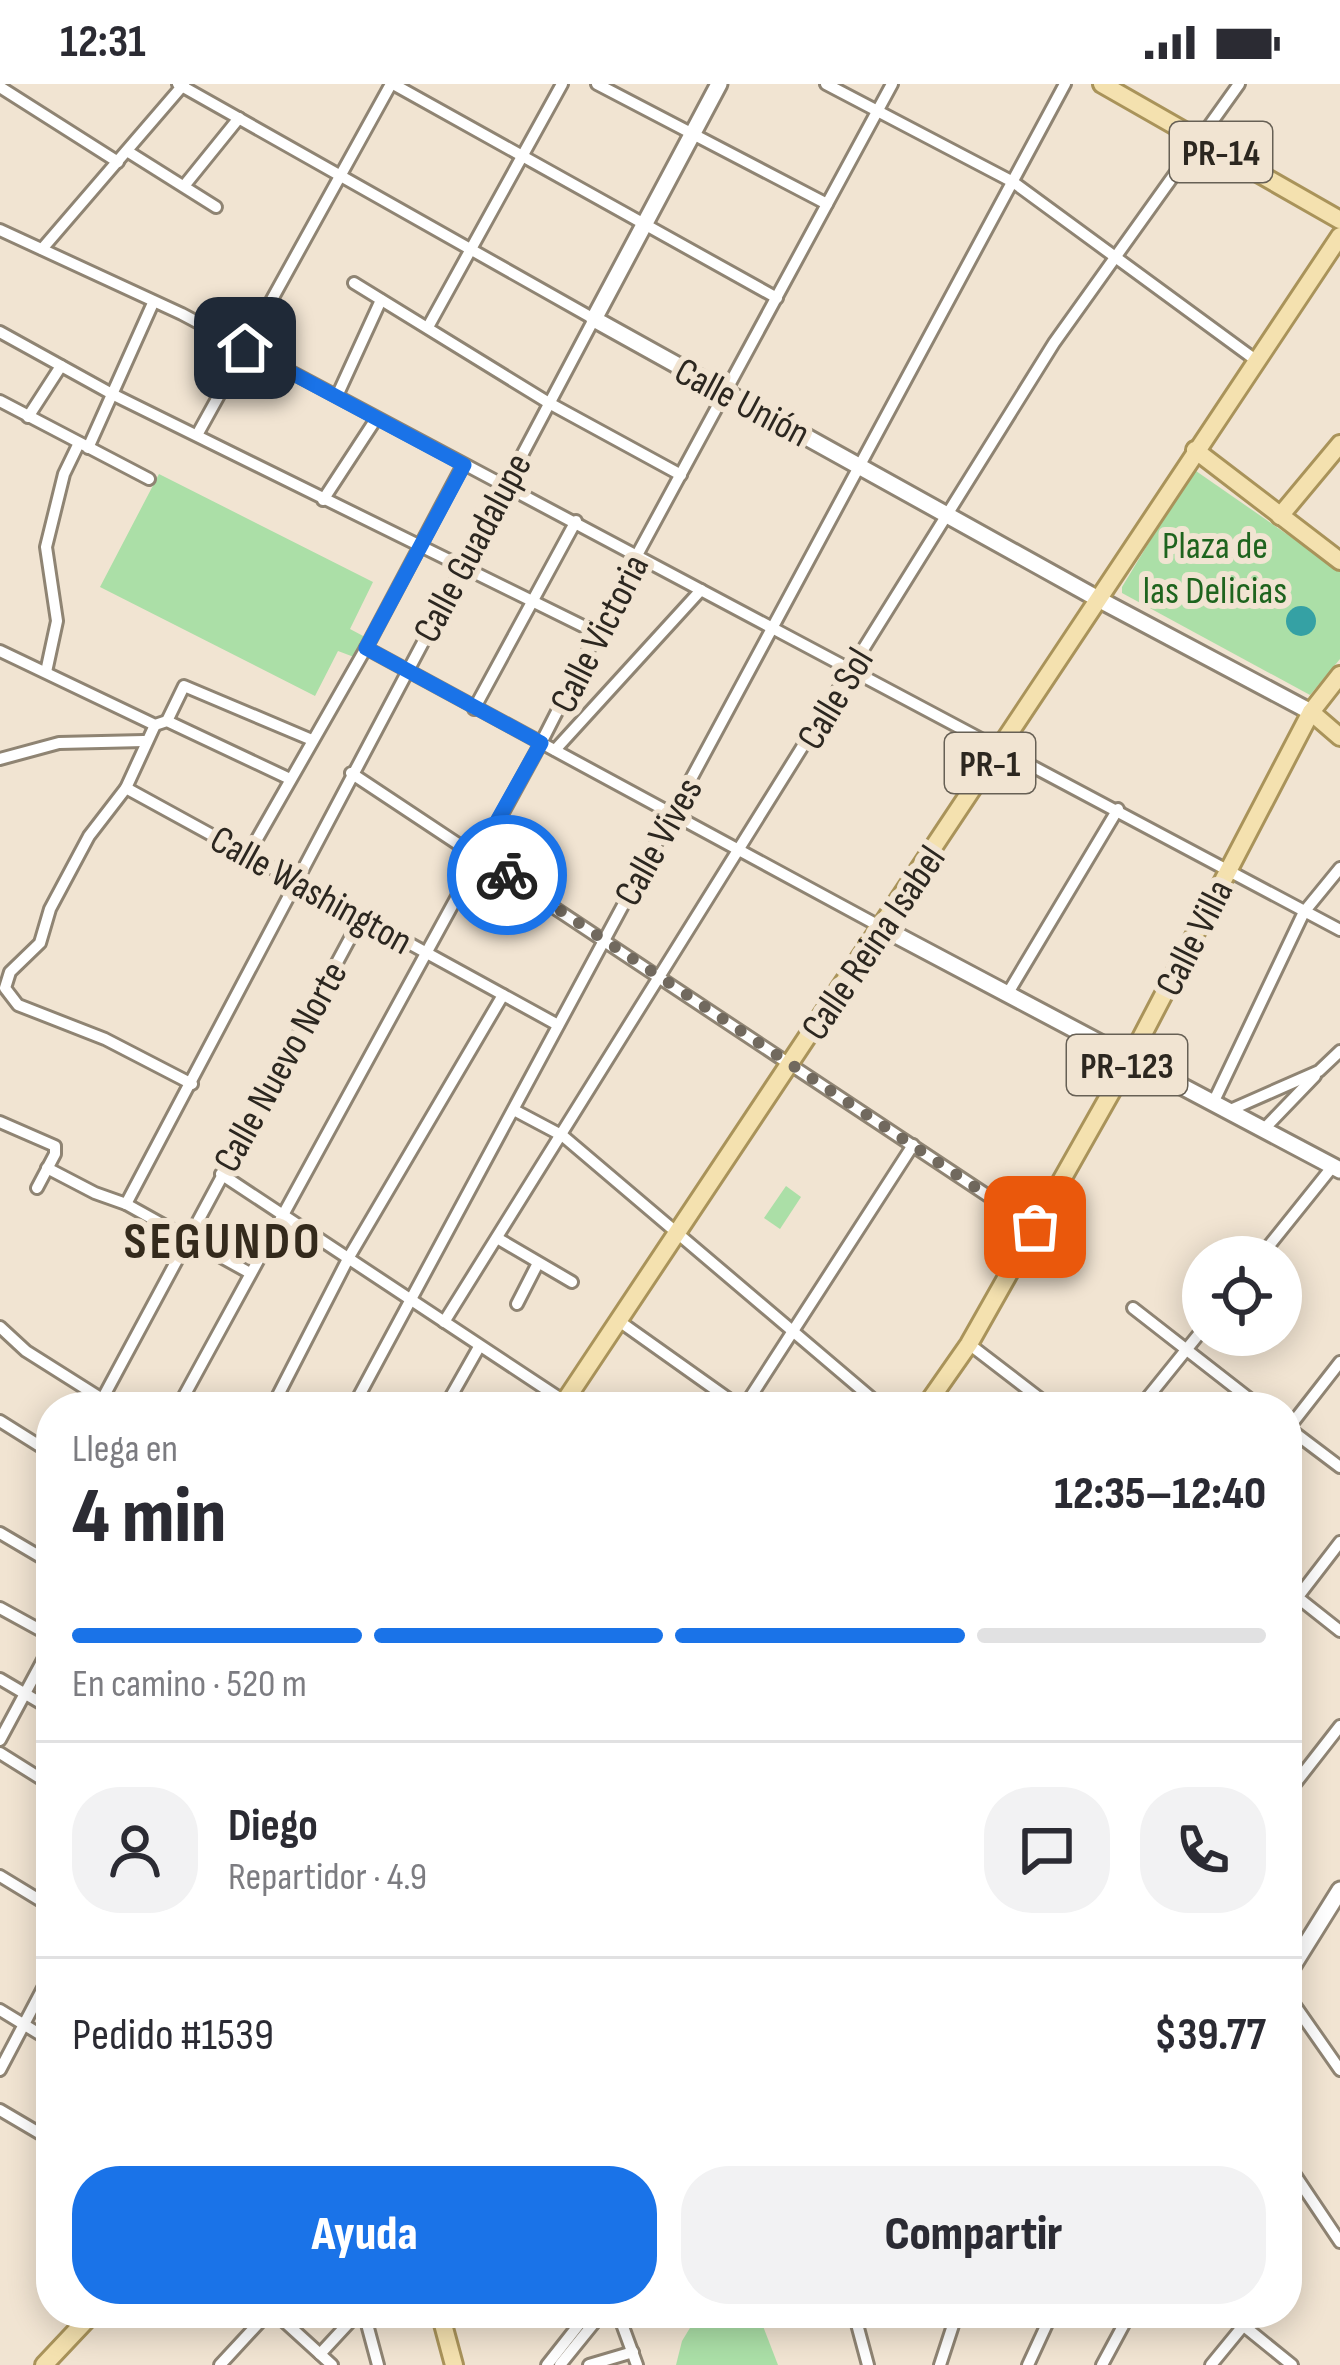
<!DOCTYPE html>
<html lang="es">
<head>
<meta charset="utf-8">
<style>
	body { margin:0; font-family:"Sofia Sans Condensed",sans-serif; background:#f2f2f3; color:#2b2b33; height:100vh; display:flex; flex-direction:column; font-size:45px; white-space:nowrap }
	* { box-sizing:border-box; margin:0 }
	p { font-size:39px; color:#7c7c81 }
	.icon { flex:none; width:66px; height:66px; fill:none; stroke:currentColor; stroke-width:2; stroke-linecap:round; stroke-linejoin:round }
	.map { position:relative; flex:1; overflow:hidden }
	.details { position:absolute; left:36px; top:1308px; width:1266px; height:936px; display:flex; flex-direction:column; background:#fff; border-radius:48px; box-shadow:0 6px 30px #0003 }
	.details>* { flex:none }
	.buttons { position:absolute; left:1182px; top:1152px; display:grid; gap:24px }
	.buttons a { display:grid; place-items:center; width:120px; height:120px; border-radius:50%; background:#fff; box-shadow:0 6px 30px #0003; font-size:60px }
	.pin { position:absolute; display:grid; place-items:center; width:102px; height:102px; color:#fff; margin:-51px; border-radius:24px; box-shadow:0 6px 18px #0006 }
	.courier { position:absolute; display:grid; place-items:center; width:120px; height:120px; margin:-60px; border:9px solid #1a73e8; border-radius:50%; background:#fff; color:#222; box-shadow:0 3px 15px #0007 }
	.overview em { font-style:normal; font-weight:800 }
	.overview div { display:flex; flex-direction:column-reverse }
	.overview { display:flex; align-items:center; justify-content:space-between; height:204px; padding:0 36px }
	h1 { font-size:78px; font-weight:800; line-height:90px }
	.bar { display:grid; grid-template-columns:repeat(4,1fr); gap:18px 12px; align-content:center; height:144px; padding:0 36px }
	.bar i { height:15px; border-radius:9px; background:#e1e1e2 }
	.bar .current { background:#1a73e8 }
	.bar p { grid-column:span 4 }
	.line { display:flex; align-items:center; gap:30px; padding:0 36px; border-top:3px solid #e1e1e2 }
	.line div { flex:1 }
	.round { display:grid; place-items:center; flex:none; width:126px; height:126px; border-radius:48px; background:#f2f2f3 }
	.cta { display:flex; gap:24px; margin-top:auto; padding:24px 36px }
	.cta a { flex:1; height:138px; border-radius:48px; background:#1a73e8; color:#fff; font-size:48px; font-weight:800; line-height:138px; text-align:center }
	.cta a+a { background:#f2f2f3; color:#2b2b33 }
	.status { display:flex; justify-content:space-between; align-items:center; height:84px; padding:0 60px; background:#fff; direction:ltr }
	.status svg { height:33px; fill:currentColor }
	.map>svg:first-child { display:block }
	.green { fill:#abdfa7 }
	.water { fill:#35a1a4 }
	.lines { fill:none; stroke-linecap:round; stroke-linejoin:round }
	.street-casing { stroke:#8f8473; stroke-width:16 }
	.secondary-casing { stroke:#8f8473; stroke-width:21 }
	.primary-casing { stroke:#a9935a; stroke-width:22 }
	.street { stroke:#fff; stroke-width:10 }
	.secondary { stroke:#fff; stroke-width:15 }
	.primary { stroke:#f4e1af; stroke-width:16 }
	.done { stroke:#71695e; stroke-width:12; stroke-dasharray:0 21.6 }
	.route { stroke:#1a73e8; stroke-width:15 }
	.labels { text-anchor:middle; stroke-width:12; stroke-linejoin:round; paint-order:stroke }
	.shield { fill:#f1e4d2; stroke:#676055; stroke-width:3 }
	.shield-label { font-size:36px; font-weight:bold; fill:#2c2720 }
	.street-label { font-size:39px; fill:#2c2720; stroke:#f1e4d2 }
	.park-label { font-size:39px; fill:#1e641e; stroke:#f1e4d2 }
	.district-label { font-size:51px; font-weight:bold; letter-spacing:3px; fill:#342a1c; stroke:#f1e4d2 }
</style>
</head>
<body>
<div class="status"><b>12:31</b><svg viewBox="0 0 49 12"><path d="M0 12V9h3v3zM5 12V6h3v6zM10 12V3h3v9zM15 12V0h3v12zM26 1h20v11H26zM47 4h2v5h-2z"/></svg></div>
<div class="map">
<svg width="1340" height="2281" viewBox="0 0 1340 2281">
	<rect width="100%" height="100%" fill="#f1e4d2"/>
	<g class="green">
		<path d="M1196,387L1340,487V575L1310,611L1122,509V503L1191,389Z"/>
		<path d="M159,390L373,498L350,545L365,553L354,573L338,567L315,612L100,503Z"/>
		<path d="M786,1102L801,1113L780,1145L764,1134Z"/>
		<path d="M699,2229H758L778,2281H676L682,2257Z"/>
	</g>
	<circle class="water" cx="1301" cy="537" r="15"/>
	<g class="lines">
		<g class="street-casing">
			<g id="street">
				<path d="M393,0L777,214"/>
				<path d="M597,0L827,120"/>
				<path d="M826,0L1013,98L1257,277"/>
				<path d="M0,3L118,78"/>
				<path d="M127,67L216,123"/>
				<path d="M184,102L239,34"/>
				<path d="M0,146L182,230L1340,846"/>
				<path d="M42,165L184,0"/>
				<path d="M354,199L549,319L681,391"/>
				<path d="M428,243L562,0"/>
				<path d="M0,248L112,310L599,550"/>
				<path d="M337,312L381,216"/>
				<path d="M0,317L149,395"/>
				<path d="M28,333L61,282"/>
				<path d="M197,351L391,0"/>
				<path d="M88,364L153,219"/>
				<path d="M323,416L376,335"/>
				<path d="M366,564L881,843"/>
				<path d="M0,567L155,641L167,637L290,695"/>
				<path d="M46,588L57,537L46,463L64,390L79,359"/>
				<path d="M474,625L576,437"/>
				<path d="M167,637L184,602L312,656"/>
				<path d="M155,641L126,704L89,752L50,825L40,859L10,888L5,904L18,921L105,955L192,1000"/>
				<path d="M555,666L701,506"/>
				<path d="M0,675L59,659L144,657"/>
				<path d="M351,689L1035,1143"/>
				<path d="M126,704L558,941"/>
				<path d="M249,769L366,564L463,381"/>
				<path d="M1008,909L1118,725"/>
				<path d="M1213,1019L1304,828L1340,784"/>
				<path d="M514,1026L563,1052L882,1323"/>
				<path d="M1228,1027L1319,987L1340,967"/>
				<path d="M0,1038L55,1062V1070L37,1104"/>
				<path d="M1263,1046L1315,992"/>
				<path d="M47,1084L95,1109L126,1120L250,1189"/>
				<path d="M221,1090L573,1323"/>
				<path d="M126,1120L594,235L178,0"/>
				<path d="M497,1154L572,1198"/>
				<path d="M1260,1173L1333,1082"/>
				<path d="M517,1220L538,1179"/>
				<path d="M1133,1224L1260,1323"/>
				<path d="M619,1237L740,1323"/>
				<path d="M444,1238L1054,259L1239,0"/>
				<path d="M0,1243L26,1267L102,1315"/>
				<path d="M969,1260L1051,1323"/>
				<path d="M98,1323L362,832"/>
				<path d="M178,1323L541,659L637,471L892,0"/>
				<path d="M272,1323L349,1173L503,911"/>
				<path d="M353,1323L1065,0"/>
				<path d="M445,1323L479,1263"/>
				<path d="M744,1323L913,1061"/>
				<path d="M1140,1323L1203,1245"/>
				<path d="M0,1337L51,1369"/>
				<path d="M1287,1343L1340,1383"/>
				<path d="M1287,1346L1340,1278"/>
				<path d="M0,1449L51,1479"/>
				<path d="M1287,1505L1340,1547"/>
				<path d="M0,1524L51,1552"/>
				<path d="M1287,1527L1340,1458"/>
				<path d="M0,1595L51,1625"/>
				<path d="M0,1656L51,1561"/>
				<path d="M0,1669L51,1701"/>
				<path d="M1287,1710L1340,1642"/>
				<path d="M0,1792L51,1823"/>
				<path d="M1287,1910L1340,1986"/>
				<path d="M0,1926L51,1957"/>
				<path d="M0,1986L51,1889"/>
				<path d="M0,2026L51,2056"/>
				<path d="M1287,2079L1340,2158"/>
				<path d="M275,2229L332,2281"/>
				<path d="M364,2229L378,2281"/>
				<path d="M618,2229L637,2281"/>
				<path d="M854,2229L868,2281"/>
				<path d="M1228,2229L1292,2281"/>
				<path d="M320,2270L358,2229"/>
				<path d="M220,2281L268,2229"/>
				<path d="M547,2281L588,2229"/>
				<path d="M560,2281L602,2229"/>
				<path d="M589,2281L633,2268"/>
				<path d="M940,2281L957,2229"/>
				<path d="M1028,2281L1052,2229"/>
				<path d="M1102,2281L1130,2229"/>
				<path d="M1211,2281L1243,2242"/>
			</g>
		</g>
		<g class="secondary-casing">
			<g id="secondary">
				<path d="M719,0L594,235L1100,516L1311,628"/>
				<path d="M881,843L1340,1086"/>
				<path d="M1287,1891L1340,1806"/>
			</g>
		</g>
		<g class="primary-casing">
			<g id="primary">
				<path d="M1102,0L1340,136"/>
				<path d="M1195,366L1340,477"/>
				<path d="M1280,432L1340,360"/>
				<path d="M1311,628L1340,653"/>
				<path d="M561,1323L1340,152"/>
				<path d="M925,1323L969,1260L1130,975L1311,628L1340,591"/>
				<path d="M440,2229L454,2281"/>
				<path d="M44,2281L93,2229"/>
			</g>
		</g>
		<use href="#street" class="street"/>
		<use href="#secondary" class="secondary"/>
		<use href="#primary" class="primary"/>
	</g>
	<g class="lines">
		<path class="done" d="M507,791L1035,1143"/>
		<path class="route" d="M245,264L464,381L366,564L541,659L478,771L507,791"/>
	</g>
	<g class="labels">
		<g class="shield">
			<rect x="1170" y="38" width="102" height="60" rx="9"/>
			<rect x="945" y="649" width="90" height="60" rx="9"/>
			<rect x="1067" y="951" width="120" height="60" rx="9"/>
		</g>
		<g class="shield-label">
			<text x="1221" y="81">PR-14</text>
			<text x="990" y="692">PR-1</text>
			<text x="1127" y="994">PR-123</text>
		</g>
		<g class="street-label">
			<text transform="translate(743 317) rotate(28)" y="14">Calle Unión</text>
			<text transform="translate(471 463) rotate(-62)" y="14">Calle Guadalupe</text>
			<text transform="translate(598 549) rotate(-63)" y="14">Calle Victoria</text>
			<text transform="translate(834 614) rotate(-59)" y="14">Calle Sol</text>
			<text transform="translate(657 757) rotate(-61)" y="14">Calle Vives</text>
			<text transform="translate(312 805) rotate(29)" y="14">Calle Washington</text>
			<text transform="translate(1193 853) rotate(-63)" y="14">Calle Villa</text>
			<text transform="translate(872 858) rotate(-56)" y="14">Calle Reina Isabel</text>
			<text transform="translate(279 982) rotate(-61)" y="14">Calle Nuevo Norte</text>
		</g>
		<g class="park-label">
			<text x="1215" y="474">Plaza de<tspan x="1215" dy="45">las Delicias</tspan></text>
		</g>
		<g class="district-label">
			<text x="223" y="1174">SEGUNDO</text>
		</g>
	</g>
</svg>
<div class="buttons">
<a><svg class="icon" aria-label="locate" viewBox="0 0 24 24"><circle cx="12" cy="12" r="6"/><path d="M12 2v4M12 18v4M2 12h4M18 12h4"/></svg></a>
</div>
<div class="pin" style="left:1035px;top:1143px;background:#ea580c"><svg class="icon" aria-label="bag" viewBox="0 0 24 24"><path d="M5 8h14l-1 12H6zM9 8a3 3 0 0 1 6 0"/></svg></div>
<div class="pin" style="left:245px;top:264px;background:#1f2937"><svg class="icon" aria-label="home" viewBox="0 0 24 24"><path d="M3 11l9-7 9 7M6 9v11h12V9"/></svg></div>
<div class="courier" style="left:507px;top:791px"><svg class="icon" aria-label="bike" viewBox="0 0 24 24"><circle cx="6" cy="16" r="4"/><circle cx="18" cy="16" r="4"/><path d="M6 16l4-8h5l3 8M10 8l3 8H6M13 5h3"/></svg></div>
<section class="details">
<div class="overview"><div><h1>4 min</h1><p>Llega en</p></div><em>12:35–12:40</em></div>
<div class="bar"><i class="current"></i><i class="current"></i><i class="current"></i><i></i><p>En camino · 520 m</p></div>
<div class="line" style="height:216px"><a class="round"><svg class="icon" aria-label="person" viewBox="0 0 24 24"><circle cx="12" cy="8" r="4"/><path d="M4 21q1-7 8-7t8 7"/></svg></a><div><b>Diego</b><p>Repartidor · 4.9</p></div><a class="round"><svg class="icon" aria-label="chat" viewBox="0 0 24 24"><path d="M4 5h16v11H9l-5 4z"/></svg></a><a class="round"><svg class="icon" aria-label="phone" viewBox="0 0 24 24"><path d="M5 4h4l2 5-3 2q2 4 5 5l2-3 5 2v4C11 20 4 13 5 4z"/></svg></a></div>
<div class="line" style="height:156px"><div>Pedido #1539</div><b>$39.77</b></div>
<div class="cta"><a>Ayuda</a><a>Compartir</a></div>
</section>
</div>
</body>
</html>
